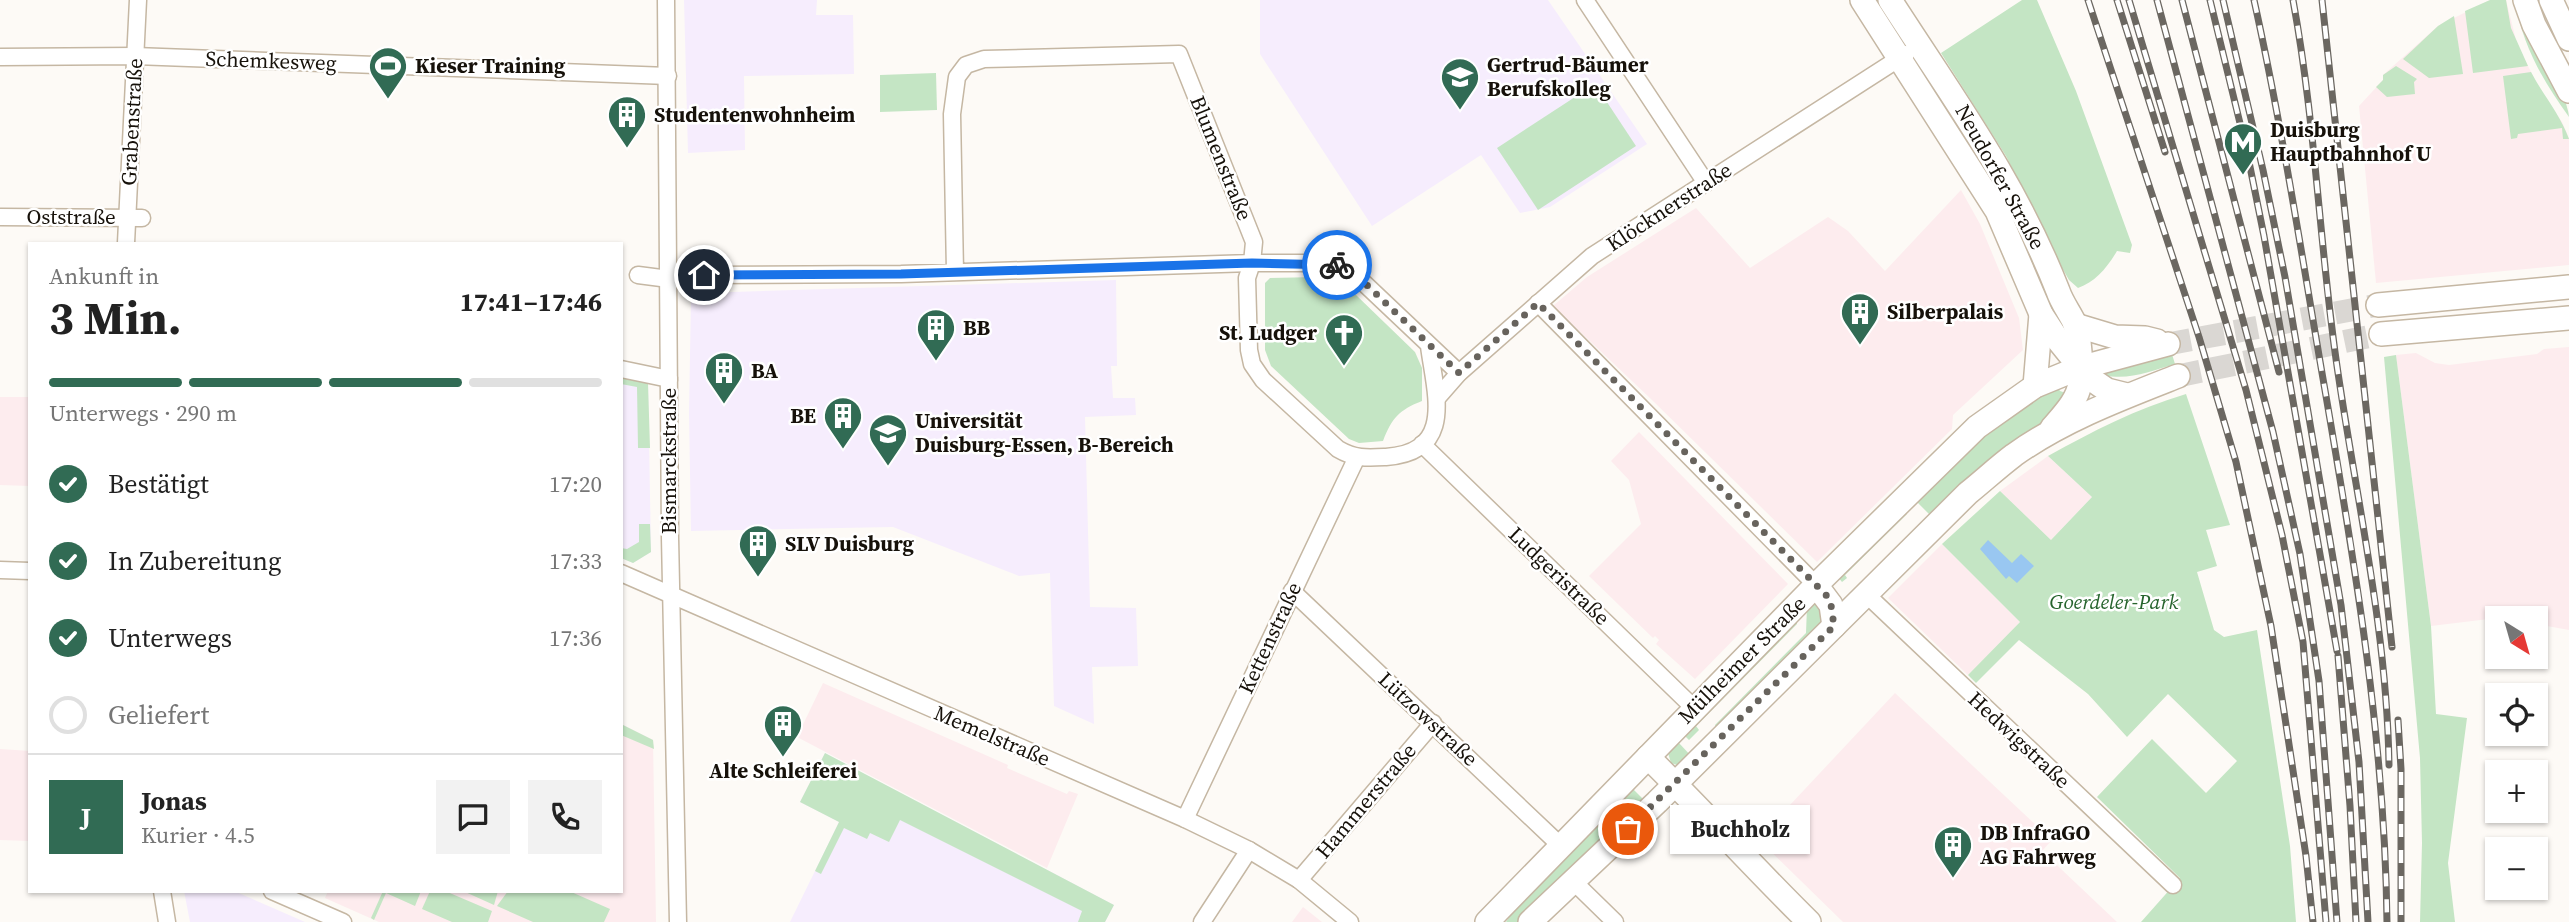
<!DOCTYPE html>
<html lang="de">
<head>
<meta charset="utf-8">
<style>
	body { margin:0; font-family:"Source Serif 4",serif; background:#f2f2f2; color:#222; height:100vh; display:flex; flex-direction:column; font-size:26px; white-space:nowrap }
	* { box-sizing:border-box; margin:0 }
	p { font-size:23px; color:#767676 }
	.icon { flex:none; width:38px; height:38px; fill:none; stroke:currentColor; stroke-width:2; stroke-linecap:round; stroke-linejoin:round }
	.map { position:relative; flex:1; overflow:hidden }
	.details { position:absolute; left:28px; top:242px; width:595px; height:651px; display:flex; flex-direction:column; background:#fff; border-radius:0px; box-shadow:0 2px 5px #0004 }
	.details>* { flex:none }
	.needle { width:46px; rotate:143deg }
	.buttons { position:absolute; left:2485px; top:606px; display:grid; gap:14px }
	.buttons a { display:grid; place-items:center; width:63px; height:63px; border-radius:0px; background:#fff; box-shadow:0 2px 5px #0004; font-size:35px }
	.pin { position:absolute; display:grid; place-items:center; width:60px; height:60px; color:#fff; margin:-30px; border:4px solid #fff; border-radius:50%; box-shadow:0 2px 7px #0007 }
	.courier { position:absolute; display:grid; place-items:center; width:70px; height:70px; margin:-35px; border:5px solid #1a73e8; border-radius:50%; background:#fff; color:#222; box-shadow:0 2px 9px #0007 }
	.bubble { position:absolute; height:49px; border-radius:0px; background:#fff; box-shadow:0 2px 5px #0004; font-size:23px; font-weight:700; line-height:49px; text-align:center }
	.head em { font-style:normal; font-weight:700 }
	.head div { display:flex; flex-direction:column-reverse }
	.head { display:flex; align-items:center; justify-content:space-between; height:119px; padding:0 21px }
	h1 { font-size:46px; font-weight:700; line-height:52px }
	.bar { display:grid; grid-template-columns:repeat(4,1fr); gap:10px 7px; align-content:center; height:84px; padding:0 21px }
	.bar i { height:9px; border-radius:5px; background:#e0e0e0 }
	.bar .current { background:#316b54 }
	.bar p { grid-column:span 4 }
	.line { display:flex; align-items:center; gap:18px; padding:0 21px; border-top:2px solid #e0e0e0 }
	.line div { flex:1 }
	.round { display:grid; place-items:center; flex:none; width:74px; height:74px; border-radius:0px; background:#f2f2f2 }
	ol { padding:0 21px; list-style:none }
	li { display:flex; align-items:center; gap:21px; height:77px }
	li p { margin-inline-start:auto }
	li .icon { padding:7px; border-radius:50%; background:#316b54; color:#fff; stroke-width:4 }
	li:last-child { color:#767676 }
	li i { width:38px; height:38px; border:4px solid #e0e0e0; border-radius:50% }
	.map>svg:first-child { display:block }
	.commercial { fill:#fdecee }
	.education { fill:#f6edfd }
	.green { fill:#c4e5c4 }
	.water { fill:#99c7f1 }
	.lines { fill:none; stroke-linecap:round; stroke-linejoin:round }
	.secondary-tunnel { stroke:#dad7d3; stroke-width:23; stroke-dasharray:23 11; stroke-linecap:butt }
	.street-casing { stroke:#c5b7a3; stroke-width:19 }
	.secondary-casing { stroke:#c5b7a3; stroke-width:26 }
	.street { stroke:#fff; stroke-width:16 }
	.secondary { stroke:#fff; stroke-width:23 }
	.rail-casing { stroke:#6b6761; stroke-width:7 }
	.rail { stroke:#fff; stroke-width:4.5; stroke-dasharray:13; stroke-linecap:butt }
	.done { stroke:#67635d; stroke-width:7; stroke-dasharray:0 12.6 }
	.route { stroke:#1a73e8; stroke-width:9 }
	.labels { text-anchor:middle; stroke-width:5; stroke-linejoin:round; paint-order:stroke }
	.street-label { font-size:21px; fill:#16110a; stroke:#fff }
	.poi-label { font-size:21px; font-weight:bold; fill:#16110a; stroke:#fff; text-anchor:start }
	.park-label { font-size:21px; font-style:italic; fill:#26642d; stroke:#fff }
</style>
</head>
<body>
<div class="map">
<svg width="2569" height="922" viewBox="0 0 2569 922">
	<rect width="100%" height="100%" fill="#fdfaf6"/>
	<g class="commercial">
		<path d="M2490,0H2506L2517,44L2539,88L2562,122L2569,138V265L2376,283L2359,106L2383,80V75L2438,26Z"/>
		<path d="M1961,190L1980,224L2019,318L2023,350L1953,415L1952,429L1817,562L1652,400L1553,306L1587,277L1696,208L1750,268L1828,217L1848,231L1885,271Z"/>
		<path d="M2569,347V630L2536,624V618H2497L2431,626L2396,355L2416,353L2435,363L2449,365L2537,354L2544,349Z"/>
		<path d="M0,397H30V486L0,485Z"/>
		<path d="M1639,432L1788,584L1695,679L1656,644L1659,640L1655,636L1653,638L1589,576L1641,524L1629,480L1611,461Z"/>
		<path d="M2048,456L2092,497L2051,540L2000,491Z"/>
		<path d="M1942,544L2020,622L1968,675L1888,598Z"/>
		<path d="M823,683L1008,765L1007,768L1067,794L1069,791L1078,794L1047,868L797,737Z"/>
		<path d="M1895,693L2052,840L2042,851L2117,922H1843L1758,839Z"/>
		<path d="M621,724L653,740L656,922H379L325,898L328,891H621Z"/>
		<path d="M0,749L30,751V841L0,840Z"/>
		<path d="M1303,907L1322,922H1292Z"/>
	</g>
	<g class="education">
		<path d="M684,0H817L816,15H853L854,74L744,76L745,150L688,153Z"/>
		<path d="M1260,0H1548L1647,144L1550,207L1520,213L1481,155L1372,226L1260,54Z"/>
		<path d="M1116,280L1117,366H1111L1113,398H1135L1136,415L1085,417L1090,607L1136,608L1138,666L1092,667L1094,724L1054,706L1050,573L1019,576L893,527L691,531L689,413L691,298L701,293Z"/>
		<path d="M621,378L648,383L651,552L633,563L621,558Z"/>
		<path d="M825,753L1114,905L1105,922H790L839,822L800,802Z"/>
		<path d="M184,891H234L305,922H190Z"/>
	</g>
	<g class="green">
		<path d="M2022,0H2037L2076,91L2132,245L2130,253L2117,251C2107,268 2095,282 2078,288L2069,280L2061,266L2006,156L1941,53Z"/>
		<path d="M2490,0H2506L2511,28L2528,66L2473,73L2465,11Z"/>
		<path d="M2515,0C2527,23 2569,97 2569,117C2543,81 2522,45 2515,0Z"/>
		<path d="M2454,16L2463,74L2429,78L2403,59L2438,26Z"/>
		<path d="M2396,66L2417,79L2414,82L2415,94L2387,97L2376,87L2383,80V75Z"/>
		<path d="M2531,72C2543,95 2560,114 2569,139H2563L2562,128L2518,134L2517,138L2511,139L2503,76Z"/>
		<path d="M936,73L937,110L880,112V75Z"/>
		<path d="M1595,84L1636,146L1538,210L1497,148Z"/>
		<path d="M1318,277L1335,282L1356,295L1415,352L1422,368V401C1399,410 1392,418 1383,441L1359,443L1349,439L1271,366L1265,350V283L1270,278Z"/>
		<path d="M2171,351L2175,364C2151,371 2128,381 2104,375L2100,369Z"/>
		<path d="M2396,355L2431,626L2436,714L2467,718L2448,863L2455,922H2420L2422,843L2420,758L2384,357Z"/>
		<path d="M621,378L648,383L650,448H638L637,387L621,384Z"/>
		<path d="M2056,384L2060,391L2069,394L2053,416L2011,443L1930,515L1918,503L1917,499L1989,428Z"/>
		<path d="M2186,394L2230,525L2206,530L2217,566L2197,572L2214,630L2224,637L2257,630L2290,846L2296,922H2141L2180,878L2097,797L2152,739L2206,793L2237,761L2168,694L2127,737L2088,694L2019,640L1976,683L1968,675L2020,622L1942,544L2000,491L2051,540L2092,497L2048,456C2093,431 2136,409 2186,394Z"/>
		<path d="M1906,510L1907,514L1845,575L1847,578L1842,582L1838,577Z"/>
		<path d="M639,524H650L651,552L633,563L621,558V548L627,549L639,542Z"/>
		<path d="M1815,603L1820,604L1824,620L1716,728L1715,725L1806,633L1807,607Z"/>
		<path d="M1797,617V624L1696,726L1699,730L1689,740L1684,735Z"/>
		<path d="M621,724L653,740L654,749L621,735Z"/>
		<path d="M1678,742L1693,758L1680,766L1671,763L1668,753Z"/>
		<path d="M825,753L1114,905L1105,922H1078L1082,911L900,820L889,842L870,833L867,839L844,828L821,874L815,871L839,822L800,802Z"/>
		<path d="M1630,786L1646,802L1520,922H1506L1520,901Z"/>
		<path d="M383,891H421L415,906L386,893L374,920L371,918Z"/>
		<path d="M430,891H445L492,911L488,922H452L422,909Z"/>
		<path d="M463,891H498L494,905Z"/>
		<path d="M508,891H569L610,909L604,922H533L497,906Z"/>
	</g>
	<path class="water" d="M1988,540L2012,563L2021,554L2034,566L2017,583L2009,576L2006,579L1980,549Z"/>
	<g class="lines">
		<g class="secondary-tunnel">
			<path d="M2168,344L2378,305"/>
			<path d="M2178,376L2381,334"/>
		</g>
		<g class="street-casing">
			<g id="street">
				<path d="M666,0L670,537L678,922"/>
				<path d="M1585,0L1706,183"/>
				<path d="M0,57L135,56L668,76"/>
				<path d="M0,217L142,218"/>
				<path d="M126,243L138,0"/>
				<path d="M638,275L669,279L704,275L901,274L1252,263L1254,242L1179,54L984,59L966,65L957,77L952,114L955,272"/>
				<path d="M1538,303L1816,585"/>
				<path d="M1429,346C1435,393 1456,452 1386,457C1367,458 1355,459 1338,449L1263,380L1252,364L1249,350L1247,278L1252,263H1324L1348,268L1459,373"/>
				<path d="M621,369L669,379"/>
				<path d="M1438,397L1459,373L1592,256L1906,54"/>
				<path d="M1422,444L1695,709"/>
				<path d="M0,570L30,571"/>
				<path d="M621,573L1185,819L1249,850L1299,880L1350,922"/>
				<path d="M1292,591L1562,847"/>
				<path d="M1866,594L2173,885"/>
				<path d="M1185,819L1356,459"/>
				<path d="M1299,880L1433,723"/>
				<path d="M1573,881L1615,922"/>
				<path d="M162,891L167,922"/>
				<path d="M272,891L343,922"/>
				<path d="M1202,922L1249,850"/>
			</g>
		</g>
		<g class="secondary-casing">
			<g id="secondary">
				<path d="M1862,0L1997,211L2041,314L2058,340L2088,377L2107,390L2127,395"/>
				<path d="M1890,0C1953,98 2015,181 2058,291C2062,303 2070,313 2075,324C2081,341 2081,365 2080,383C2078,400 2063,415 2052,428"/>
				<path d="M2525,0L2534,25L2569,91"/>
				<path d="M2551,0L2569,39"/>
				<path d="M2378,305L2569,287"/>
				<path d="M2075,325L2115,337L2145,338L2157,341"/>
				<path d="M2381,334L2569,318"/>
				<path d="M2035,386L2041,314"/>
				<path d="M1816,585L1831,605L1834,626"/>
				<path d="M1648,757C1703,811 1754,868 1809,922"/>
				<path d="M1487,922L1816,585L1977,427L2035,386L2079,368L2168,344"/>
				<path d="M1530,922L1657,802L1968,493C1983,481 1998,467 2014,455C2063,420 2122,398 2178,376"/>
			</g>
		</g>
		<use href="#street" class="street"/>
		<use href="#secondary" class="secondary"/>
		<g class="rail-casing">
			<g id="rail">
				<path d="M2088,0L2199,337L2236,462L2271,626L2306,856L2313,922"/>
				<path d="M2117,0L2165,152"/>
				<path d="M2129,0L2246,390L2282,535L2303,642L2326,922"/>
				<path d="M2157,0L2273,432L2300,554L2319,681L2337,922"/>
				<path d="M2182,0L2279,372"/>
				<path d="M2210,0L2247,152L2264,236L2337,651"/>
				<path d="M2223,0L2263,170L2285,277L2341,605L2359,762L2368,922"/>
				<path d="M2254,0C2283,131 2303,264 2326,396C2356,571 2385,744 2387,922"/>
				<path d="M2293,0C2315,119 2319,239 2336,359C2355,494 2387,627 2389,765"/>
				<path d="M2322,0L2392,647"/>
				<path d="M2338,656L2350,806L2356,922"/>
				<path d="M2398,720L2401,769V922"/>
			</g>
		</g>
		<use href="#rail" class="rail"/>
	</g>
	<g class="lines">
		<path class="done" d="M1337,265L1349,268L1459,373L1538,303L1827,596L1831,605L1834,626L1628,829"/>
		<path class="route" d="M704,275L901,274L1252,263L1337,265"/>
	</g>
	<defs>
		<g id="stadium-pin" transform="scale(2.0125)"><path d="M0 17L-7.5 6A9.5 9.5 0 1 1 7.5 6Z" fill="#316b54" stroke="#fff"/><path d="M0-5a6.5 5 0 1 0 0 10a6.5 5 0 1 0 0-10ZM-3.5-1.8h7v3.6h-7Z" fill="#fff"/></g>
		<g id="school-pin" transform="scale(2.0125)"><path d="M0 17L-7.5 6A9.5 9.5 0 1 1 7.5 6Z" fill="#316b54" stroke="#fff"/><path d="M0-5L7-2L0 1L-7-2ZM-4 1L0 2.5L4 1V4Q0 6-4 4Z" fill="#fff"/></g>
		<g id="building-pin" transform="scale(2.0125)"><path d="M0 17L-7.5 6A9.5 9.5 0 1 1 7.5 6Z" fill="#316b54" stroke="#fff"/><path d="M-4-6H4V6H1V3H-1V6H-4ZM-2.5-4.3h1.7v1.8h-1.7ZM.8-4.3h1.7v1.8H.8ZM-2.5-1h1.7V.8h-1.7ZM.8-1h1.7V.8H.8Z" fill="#fff"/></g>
		<g id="metro-pin" transform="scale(2.0125)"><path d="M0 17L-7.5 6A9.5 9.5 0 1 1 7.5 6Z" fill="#316b54" stroke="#fff"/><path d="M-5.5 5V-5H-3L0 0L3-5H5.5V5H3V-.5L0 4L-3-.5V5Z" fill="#fff"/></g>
		<g id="church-pin" transform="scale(2.0125)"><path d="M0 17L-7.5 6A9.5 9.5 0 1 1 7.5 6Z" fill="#316b54" stroke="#fff"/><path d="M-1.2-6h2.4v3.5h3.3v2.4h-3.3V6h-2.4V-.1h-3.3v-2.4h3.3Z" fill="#fff"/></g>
		<g id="university-pin" transform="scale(2.0125)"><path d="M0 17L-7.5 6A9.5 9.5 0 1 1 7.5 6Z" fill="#316b54" stroke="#fff"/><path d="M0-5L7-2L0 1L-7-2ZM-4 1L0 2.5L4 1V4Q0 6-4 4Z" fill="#fff"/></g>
	</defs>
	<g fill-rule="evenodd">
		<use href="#stadium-pin" x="388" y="66"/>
		<use href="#school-pin" x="1460" y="77"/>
		<use href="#building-pin" x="627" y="115"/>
		<use href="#metro-pin" x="2243" y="142"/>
		<use href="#building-pin" x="1860" y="312"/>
		<use href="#building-pin" x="936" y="328"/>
		<use href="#church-pin" x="1344" y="333"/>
		<use href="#building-pin" x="724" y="371"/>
		<use href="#building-pin" x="843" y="416"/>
		<use href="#university-pin" x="888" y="433"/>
		<use href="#building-pin" x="758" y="544"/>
		<use href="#building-pin" x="783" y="724"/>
		<use href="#building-pin" x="1953" y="845"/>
	</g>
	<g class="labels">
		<g class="street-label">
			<text transform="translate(271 61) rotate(2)" y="7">Schemkesweg</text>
			<text transform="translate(132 122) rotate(-87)" y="7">Grabenstraße</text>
			<text transform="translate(1221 158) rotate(68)" y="7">Blumenstraße</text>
			<text transform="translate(2000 177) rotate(61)" y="7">Neudorfer Straße</text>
			<text transform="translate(1669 207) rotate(-33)" y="7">Klöcknerstraße</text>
			<text x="71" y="224">Oststraße</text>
			<text transform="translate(669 461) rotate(-90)" y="7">Bismarckstraße</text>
			<text transform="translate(1559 576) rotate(44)" y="7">Ludgeristraße</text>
			<text transform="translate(1270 638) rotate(-65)" y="7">Kettenstraße</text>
			<text transform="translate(1742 660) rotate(-45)" y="7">Mülheimer Straße</text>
			<text transform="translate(1428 719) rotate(43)" y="7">Lützowstraße</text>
			<text transform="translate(992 736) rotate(23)" y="7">Memelstraße</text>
			<text transform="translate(2019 740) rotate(43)" y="7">Hedwigstraße</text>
			<text transform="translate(1366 801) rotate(-50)" y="7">Hammerstraße</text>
		</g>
		<g class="poi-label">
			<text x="1487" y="72">Gertrud-Bäumer<tspan x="1487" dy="24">Berufskolleg</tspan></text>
			<text x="415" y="73">Kieser Training</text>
			<text x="654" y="122">Studentenwohnheim</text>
			<text x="2270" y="137">Duisburg<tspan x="2270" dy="24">Hauptbahnhof U</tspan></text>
			<text x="1887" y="319">Silberpalais</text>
			<text x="963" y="335">BB</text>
			<text x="1317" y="340" text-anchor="end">St. Ludger</text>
			<text x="751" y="378">BA</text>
			<text x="816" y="423" text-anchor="end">BE</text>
			<text x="915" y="428">Universität<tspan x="915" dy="24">Duisburg-Essen, B-Bereich</tspan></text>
			<text x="785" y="551">SLV Duisburg</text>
			<text x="783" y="778" text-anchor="middle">Alte Schleiferei</text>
			<text x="1980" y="840">DB InfraGO<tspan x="1980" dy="24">AG Fahrweg</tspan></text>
		</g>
		<g class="park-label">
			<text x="2114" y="609">Goerdeler-Park</text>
		</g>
	</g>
</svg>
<div class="buttons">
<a><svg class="needle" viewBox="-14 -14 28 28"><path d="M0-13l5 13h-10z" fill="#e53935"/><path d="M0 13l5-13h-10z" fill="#767676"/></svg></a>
<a><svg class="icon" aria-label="locate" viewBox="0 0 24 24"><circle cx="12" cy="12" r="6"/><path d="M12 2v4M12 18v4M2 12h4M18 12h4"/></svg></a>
<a>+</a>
<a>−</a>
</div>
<div class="pin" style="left:1628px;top:829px;background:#ea580c"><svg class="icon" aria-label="bag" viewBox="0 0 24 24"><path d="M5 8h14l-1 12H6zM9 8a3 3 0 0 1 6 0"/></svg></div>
<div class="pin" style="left:704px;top:275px;background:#1f2937"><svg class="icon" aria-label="home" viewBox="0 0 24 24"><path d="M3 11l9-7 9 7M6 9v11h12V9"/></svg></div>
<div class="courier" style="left:1337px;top:265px"><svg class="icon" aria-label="bike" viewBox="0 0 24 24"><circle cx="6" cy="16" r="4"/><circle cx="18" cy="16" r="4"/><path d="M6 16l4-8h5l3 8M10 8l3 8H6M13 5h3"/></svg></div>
<div class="bubble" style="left:1670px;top:805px;width:140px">Buchholz</div>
<section class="details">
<div class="head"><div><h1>3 Min.</h1><p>Ankunft in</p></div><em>17:41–17:46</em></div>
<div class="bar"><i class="current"></i><i class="current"></i><i class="current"></i><i></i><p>Unterwegs · 290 m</p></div>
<ol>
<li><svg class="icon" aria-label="check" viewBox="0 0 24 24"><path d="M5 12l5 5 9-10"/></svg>Bestätigt<p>17:20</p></li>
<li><svg class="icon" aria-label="check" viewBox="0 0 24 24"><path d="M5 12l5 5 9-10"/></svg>In Zubereitung<p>17:33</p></li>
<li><svg class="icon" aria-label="check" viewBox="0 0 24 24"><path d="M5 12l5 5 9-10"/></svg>Unterwegs<p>17:36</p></li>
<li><i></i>Geliefert</li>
</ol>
<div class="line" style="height:126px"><b class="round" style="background:#316b54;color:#fff">J</b><div><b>Jonas</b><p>Kurier · 4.5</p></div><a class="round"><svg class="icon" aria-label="chat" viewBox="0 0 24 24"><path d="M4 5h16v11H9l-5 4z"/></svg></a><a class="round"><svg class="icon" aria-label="phone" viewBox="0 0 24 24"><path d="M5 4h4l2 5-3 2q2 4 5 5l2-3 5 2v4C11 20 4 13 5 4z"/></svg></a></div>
</section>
</div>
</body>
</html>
